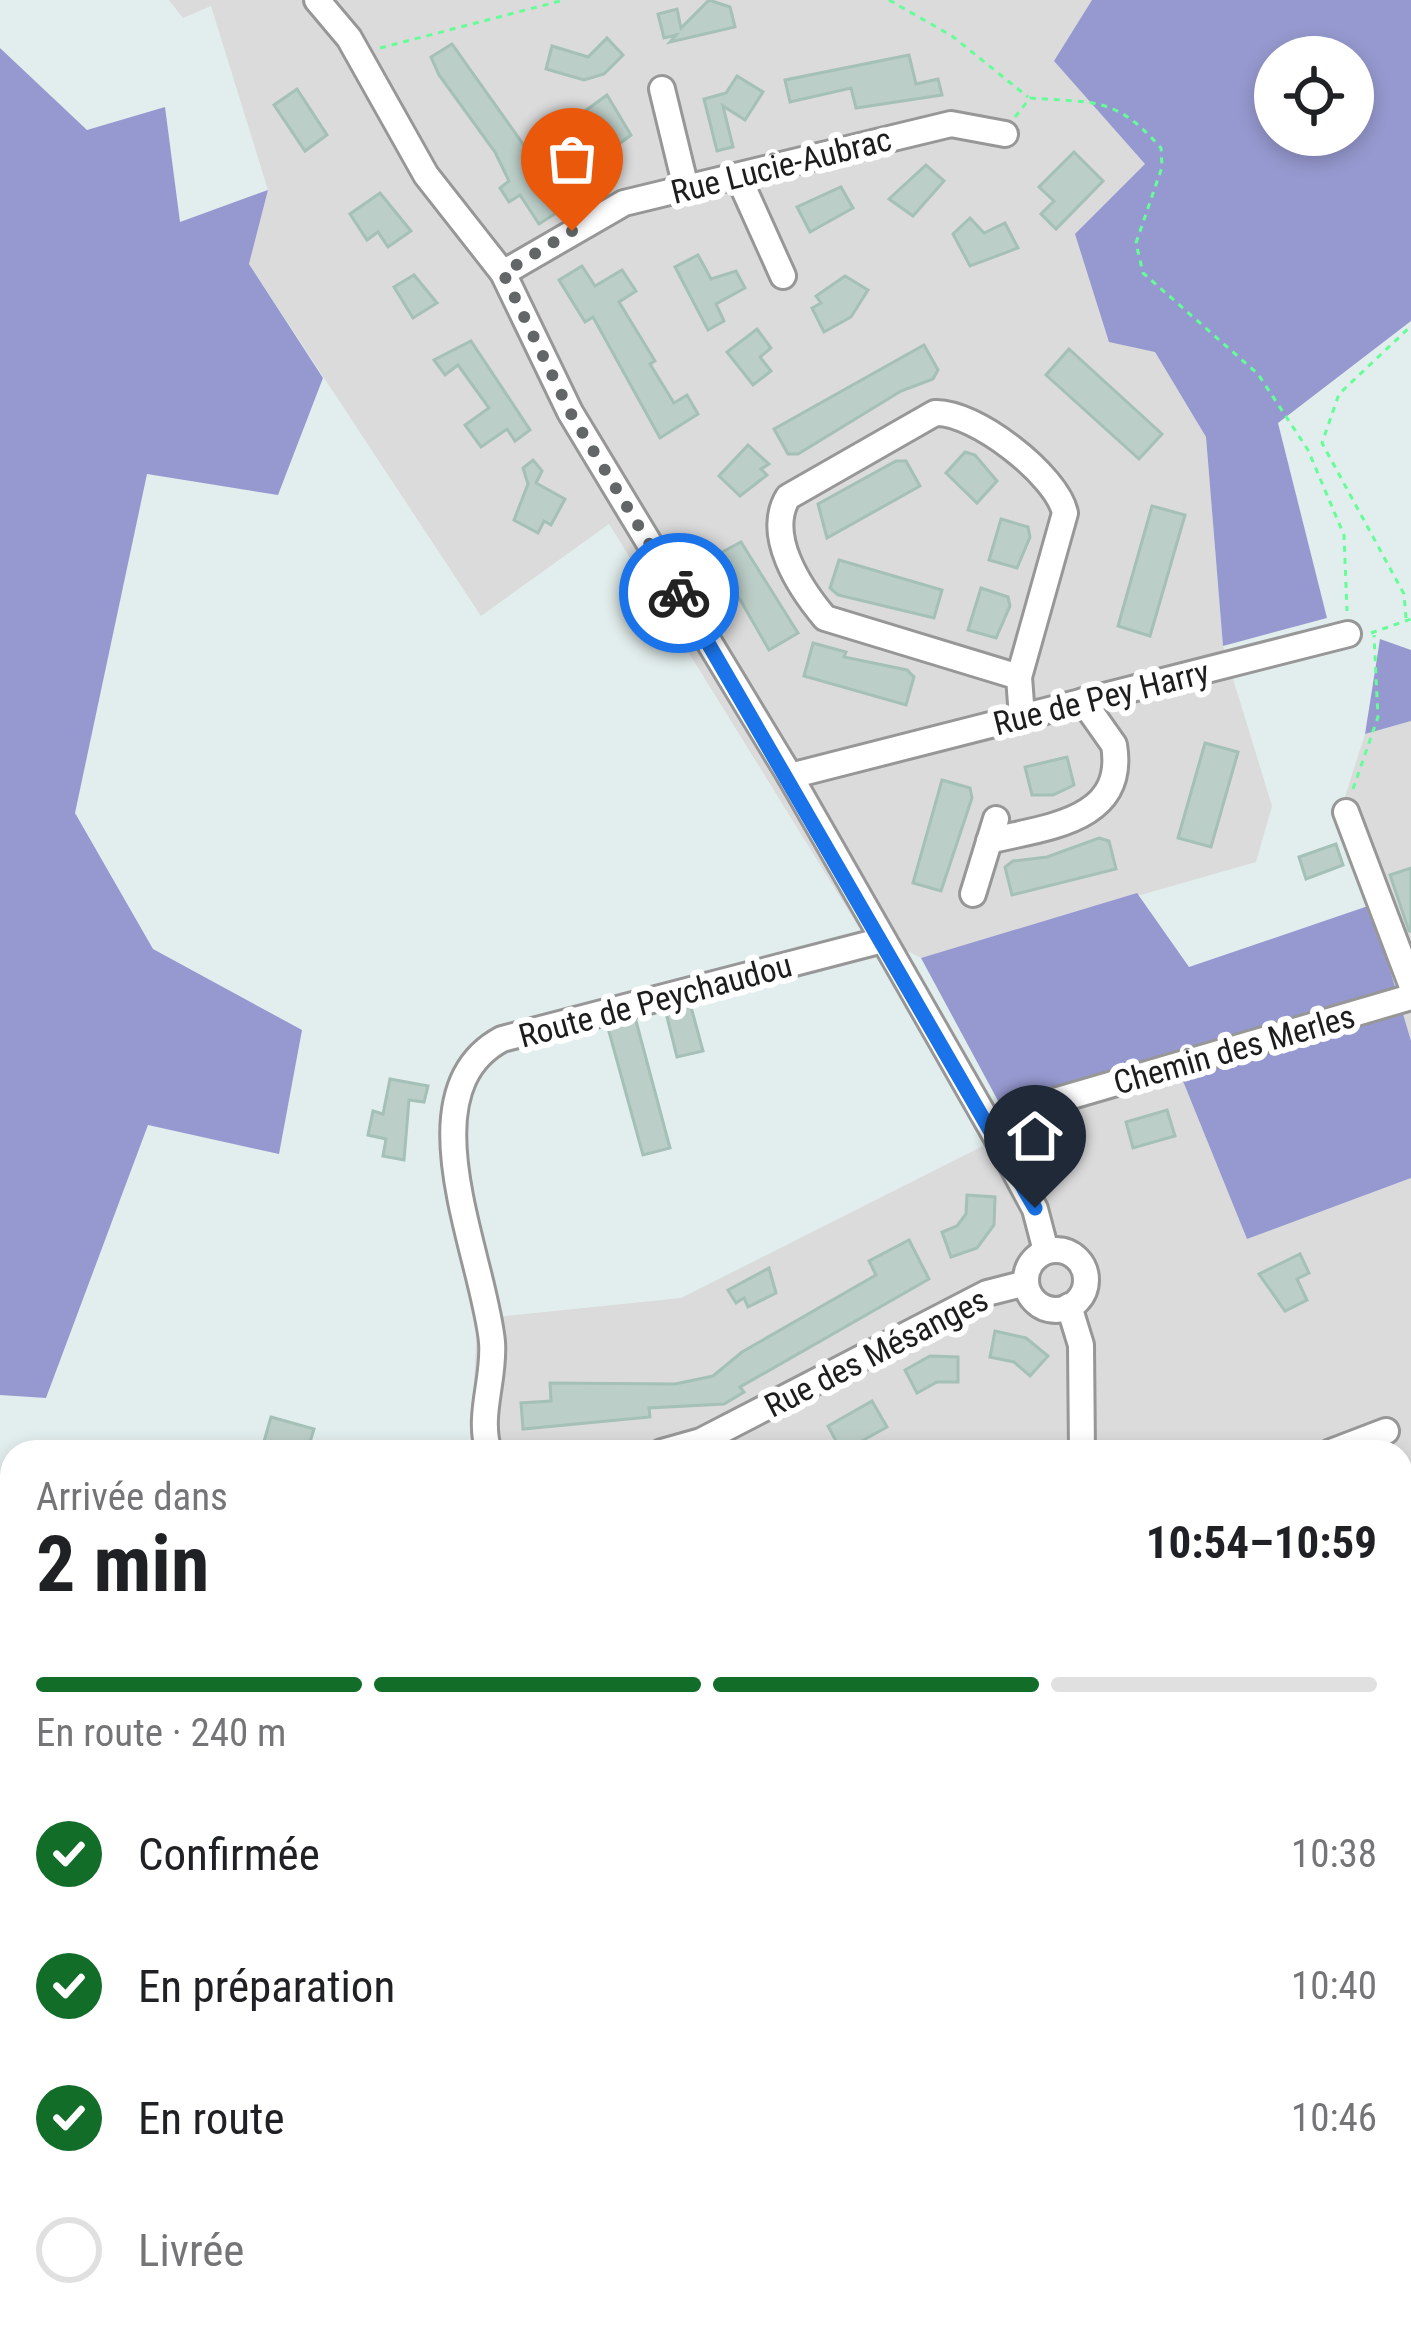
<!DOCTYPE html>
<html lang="fr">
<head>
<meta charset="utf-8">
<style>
	body { margin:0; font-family:"Roboto Condensed",sans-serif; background:#f2f2f2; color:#202124; height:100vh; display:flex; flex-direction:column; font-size:45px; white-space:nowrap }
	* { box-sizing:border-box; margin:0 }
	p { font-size:39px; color:#757577 }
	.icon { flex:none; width:66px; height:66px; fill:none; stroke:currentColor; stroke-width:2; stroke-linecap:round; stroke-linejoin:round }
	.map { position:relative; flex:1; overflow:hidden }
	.panel { position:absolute; left:0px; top:1440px; width:1413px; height:900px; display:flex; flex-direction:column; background:#fff; border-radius:36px 36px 0 0; box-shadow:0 6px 18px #0003 }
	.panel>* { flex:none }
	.tools { position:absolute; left:1254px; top:36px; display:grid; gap:24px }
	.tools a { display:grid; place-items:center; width:120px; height:120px; border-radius:50%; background:#fff; box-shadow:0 6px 18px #0003; font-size:60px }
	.pin { position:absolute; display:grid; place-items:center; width:102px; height:102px; color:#fff; margin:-123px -51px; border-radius:50% 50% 50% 0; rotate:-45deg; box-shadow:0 0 12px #0007 }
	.pin .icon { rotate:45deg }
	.courier { position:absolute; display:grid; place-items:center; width:120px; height:120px; margin:-60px; border:9px solid #1a73e8; border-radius:50%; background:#fff; color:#222; box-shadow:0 3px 15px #0007 }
	.headline em { font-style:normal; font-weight:700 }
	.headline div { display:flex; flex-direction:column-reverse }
	.headline { display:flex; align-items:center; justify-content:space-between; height:204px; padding:0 36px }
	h1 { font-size:78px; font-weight:700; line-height:90px }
	.bar { display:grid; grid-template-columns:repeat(4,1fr); gap:18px 12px; align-content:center; height:144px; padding:0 36px }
	.bar i { height:15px; border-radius:9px; background:#e0e0e0 }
	.bar .selected { background:#126d29 }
	.bar p { grid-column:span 4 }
	ol { padding:0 36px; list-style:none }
	li { display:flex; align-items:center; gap:36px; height:132px }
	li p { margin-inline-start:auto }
	li .icon { padding:12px; border-radius:50%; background:#126d29; color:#fff; stroke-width:4 }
	li:last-child { color:#757577 }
	li i { width:66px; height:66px; border:6px solid #e0e0e0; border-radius:50% }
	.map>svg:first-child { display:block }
	.residential { fill:#dadbda }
	.forest { fill:#9699cf; fill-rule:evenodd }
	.building { fill:#bccec8; stroke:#a4c0b7; stroke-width:3 }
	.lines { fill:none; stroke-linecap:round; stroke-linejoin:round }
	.minor-casing { stroke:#979797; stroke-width:30 }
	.path { stroke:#65fd98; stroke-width:3; stroke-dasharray:6 6; stroke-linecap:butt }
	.minor { stroke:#fff; stroke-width:24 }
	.done { stroke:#626666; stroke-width:12; stroke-dasharray:0 21.6 }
	.route { stroke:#1a73e8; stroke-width:15 }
	.labels { text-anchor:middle; stroke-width:12; stroke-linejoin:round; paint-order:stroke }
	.street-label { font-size:33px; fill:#1d1d1d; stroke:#fff }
</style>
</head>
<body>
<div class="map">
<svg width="1411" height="2340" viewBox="0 0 1411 2340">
	<rect width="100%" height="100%" fill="#e2eeed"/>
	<g class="residential">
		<path d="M169,0H1092L1055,62L1145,164L1155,352L1206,437L1223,646L1272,806L1256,862L921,958L858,926L609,524L481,616L249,264L268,190L211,6L183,18Z"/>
		<path d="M1411,721V1041L1371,905L1337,822L1365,734Z"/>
		<path d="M1172,1054L1247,1239L1411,1178V2340H1257L1248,2328H1401V1452H471L477,1319L681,1298L981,1147L1051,1091Z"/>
		<path d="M149,2328H739L741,2340H148Z"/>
	</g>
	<g class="forest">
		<path d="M1092,0H1411V321L1278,423L1327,618L1223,646L1206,437L1155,352L1109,342L1075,234L1145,164L1054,61ZM1353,57V135H1275V57Z"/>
		<path d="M0,48L87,130L165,107L180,222L268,190L249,264L323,378L278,495L147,474L75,813L153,949L302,1030L279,1154L148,1125L46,1398L0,1395Z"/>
		<path d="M1380,639L1411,650V721L1365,734Z"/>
		<path d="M1137,893L1189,967L1371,905L1411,1041V1178L1247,1239L1172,1054L1010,1123L921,958Z"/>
		<path d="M0,1682L12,1706V2328H149L148,2340H0Z"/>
		<path d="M739,2328H884L875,2340H741Z"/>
		<path d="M1112,2328H1248L1257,2340H1100Z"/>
	</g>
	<g class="building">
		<path d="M709,0L730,7L735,27L670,42L676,35L664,38L658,14L677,9L681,28Z"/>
		<path d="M607,38L623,55L604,74L584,80L546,69L552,46L588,57Z"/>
		<path d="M452,44L567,206L539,224L520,195L509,202L500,188L509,181L495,152L439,75L431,57Z"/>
		<path d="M909,55L916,84L938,79L942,95L856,108L851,88L790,102L785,80Z"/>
		<path d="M737,76L763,92L745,120L723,106L733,147L717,151L704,99L726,93Z"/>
		<path d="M297,89L327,135L305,151L274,105Z"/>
		<path d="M607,95L631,135L602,157L577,117Z"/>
		<path d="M1074,152L1103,181L1056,229L1041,214L1054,201L1039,187Z"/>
		<path d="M926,165L944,181L913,216L889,199Z"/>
		<path d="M841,187L853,208L810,232L797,207Z"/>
		<path d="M380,193L411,231L388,247L378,232L367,240L350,214Z"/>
		<path d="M970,218L984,233L1005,223L1018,248L970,266L953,234Z"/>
		<path d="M698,255L711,279L736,271L745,288L716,304L724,321L708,330L675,267Z"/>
		<path d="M582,266L595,286L622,270L636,291L619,302L655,361L650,364L674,403L687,395L698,414L660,438L593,317L585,322L559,280Z"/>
		<path d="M414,275L437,303L413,318L394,287Z"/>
		<path d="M845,276L868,290L851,317L824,332L812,308L821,303L816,296Z"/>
		<path d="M757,329L771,348L760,357L771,371L753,385L727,352Z"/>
		<path d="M471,341L530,430L515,441L507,429L481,447L465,425L489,408L458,365L445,375L434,360Z"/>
		<path d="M924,345L938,370L933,379L901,391L798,454H788L774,429Z"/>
		<path d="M1069,349L1162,434L1139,459L1046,375Z"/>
		<path d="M748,445L769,464L761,469L767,475L740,496L719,476Z"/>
		<path d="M965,452L975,455L997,481L977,503L946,473Z"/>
		<path d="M533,460L542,471L536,483L565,499L551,525L544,521L538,533L514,520L528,484L523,468Z"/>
		<path d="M896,461H906L920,486L827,538L818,504Z"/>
		<path d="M1152,506L1185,515L1150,636L1118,626Z"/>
		<path d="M1001,519L1028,527L1030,537L1017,568L989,560Z"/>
		<path d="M741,542L798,633L769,650L715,556Z"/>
		<path d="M839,560L942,590L934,618L838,595L830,588Z"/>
		<path d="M981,588L1008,597L1010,606L996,638L968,630Z"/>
		<path d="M813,643L846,652L844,657L907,670L914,677L906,705L804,676Z"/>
		<path d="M1205,743L1238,752L1211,847L1178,838Z"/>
		<path d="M1067,757L1074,785L1053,795H1032L1025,767Z"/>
		<path d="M942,780L970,788L972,798L941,891L913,883Z"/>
		<path d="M1099,838L1109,841L1116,869L1012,895L1005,867L1013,861L1047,857Z"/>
		<path d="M1336,844L1343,865L1306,879L1299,857Z"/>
		<path d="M1411,868V931H1409L1390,875Z"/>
		<path d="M691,1007L703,1051L677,1057L666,1013Z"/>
		<path d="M636,1021L670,1148L643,1155L608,1028Z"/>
		<path d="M390,1079L428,1086L424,1102L409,1100L404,1160L383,1156L386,1139L368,1135L373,1111L383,1114Z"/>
		<path d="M1167,1110L1175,1136L1133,1148L1126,1122Z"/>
		<path d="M967,1195L995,1197L994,1225L977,1248L951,1257L942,1232L957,1226L966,1214Z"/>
		<path d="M909,1240L929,1279L740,1387L744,1392L724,1404L649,1408L650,1417L523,1429L521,1403L551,1401L550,1383L675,1384L713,1376L742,1352L876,1275L869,1261Z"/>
		<path d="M1300,1254L1309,1273L1297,1279L1307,1300L1285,1311L1259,1274Z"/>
		<path d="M769,1268L776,1293L748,1307L744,1298L736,1303L728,1290Z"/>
		<path d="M995,1331L1026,1338L1048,1356L1030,1376L1014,1362L990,1357Z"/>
		<path d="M930,1356L958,1357V1382H937L917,1393L905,1370Z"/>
		<path d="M872,1401L887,1427L842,1452L828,1426Z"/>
		<path d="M271,1417L314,1429L307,1452H261Z"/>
	</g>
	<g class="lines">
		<g class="minor-casing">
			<g id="minor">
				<path d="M317,0L349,38L426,175L503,273L570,412L790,776L998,1140L1035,1209L1046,1251"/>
				<path d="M662,89L686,188"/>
				<path d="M738,176L783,276"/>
				<path d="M503,273L624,203L951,124L1005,134"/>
				<path d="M1019,677L825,618C799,587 765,535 788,497L935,413C974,411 1057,475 1065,513L1019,677L1022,717"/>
				<path d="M790,776L1348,634"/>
				<path d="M1346,812L1411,984"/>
				<path d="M989,841C1043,827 1127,823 1114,745L1083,701"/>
				<path d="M973,894L996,819"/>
				<path d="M998,1140L1051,1102L1411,997"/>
				<circle cx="1056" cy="1280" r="30"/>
				<path d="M1069,1306L1081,1345L1082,1452"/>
				<path d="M489,1452C477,1416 495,1379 492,1342C484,1256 403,1092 502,1039L883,940"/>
				<path d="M662,1452L701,1441L987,1293L1026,1283"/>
				<path d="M1331,1452L1386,1431"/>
				<path d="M632,2328L638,2340"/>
				<path d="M1273,2328L1281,2340"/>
				<path d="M299,2340L300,2328"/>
				<path d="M407,2340L417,2328"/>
				<path d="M985,2340L994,2328"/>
				<path d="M1074,2340V2328"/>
			</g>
		</g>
		<g class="path">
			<path d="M889,0L952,36L1028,97"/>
			<path d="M380,48L564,0"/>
			<path d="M1015,117L1030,98C1095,103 1115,96 1161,148L1162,167L1136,243L1143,273L1258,374L1308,450L1344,535L1347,611"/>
			<path d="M1406,618L1404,594L1322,443L1339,394L1411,326"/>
			<path d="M1371,633L1411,619"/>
			<path d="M1353,789L1378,717L1374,635"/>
		</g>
		<use href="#minor" class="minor"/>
	</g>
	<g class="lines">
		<path class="done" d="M572,231L503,273L570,412L679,593"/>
		<path class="route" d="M679,593L1035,1208"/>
	</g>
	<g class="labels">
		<g class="street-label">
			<text transform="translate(781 165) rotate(-14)" y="12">Rue Lucie-Aubrac</text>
			<text transform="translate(1101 697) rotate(-14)" y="12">Rue de Pey Harry</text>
			<text transform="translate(655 1000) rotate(-15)" y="12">Route de Peychaudou</text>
			<text transform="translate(1234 1049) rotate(-16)" y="12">Chemin des Merles</text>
			<text transform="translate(876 1352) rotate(-27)" y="12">Rue des Mésanges</text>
		</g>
	</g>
</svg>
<div class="tools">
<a><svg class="icon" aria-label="locate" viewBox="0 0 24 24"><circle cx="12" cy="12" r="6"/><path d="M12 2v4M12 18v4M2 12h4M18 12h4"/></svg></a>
</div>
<div class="pin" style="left:572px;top:231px;background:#ea580c"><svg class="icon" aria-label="bag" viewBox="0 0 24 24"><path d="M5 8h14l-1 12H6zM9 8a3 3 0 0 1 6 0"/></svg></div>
<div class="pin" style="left:1035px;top:1208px;background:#1f2937"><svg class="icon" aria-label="home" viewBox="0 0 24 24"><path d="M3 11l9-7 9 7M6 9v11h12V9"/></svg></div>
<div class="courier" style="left:679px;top:593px"><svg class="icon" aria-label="bike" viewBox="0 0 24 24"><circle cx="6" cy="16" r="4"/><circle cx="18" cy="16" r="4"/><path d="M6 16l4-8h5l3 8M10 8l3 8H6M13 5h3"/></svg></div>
<section class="panel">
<div class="headline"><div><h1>2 min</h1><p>Arrivée dans</p></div><em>10:54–10:59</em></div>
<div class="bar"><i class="selected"></i><i class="selected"></i><i class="selected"></i><i></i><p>En route · 240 m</p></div>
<ol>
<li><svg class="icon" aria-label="check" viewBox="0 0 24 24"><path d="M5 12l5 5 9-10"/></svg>Confirmée<p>10:38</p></li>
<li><svg class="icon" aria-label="check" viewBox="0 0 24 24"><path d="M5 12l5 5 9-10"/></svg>En préparation<p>10:40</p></li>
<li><svg class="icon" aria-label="check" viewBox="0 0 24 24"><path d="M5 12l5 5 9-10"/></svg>En route<p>10:46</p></li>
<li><i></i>Livrée</li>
</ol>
</section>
</div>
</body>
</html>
